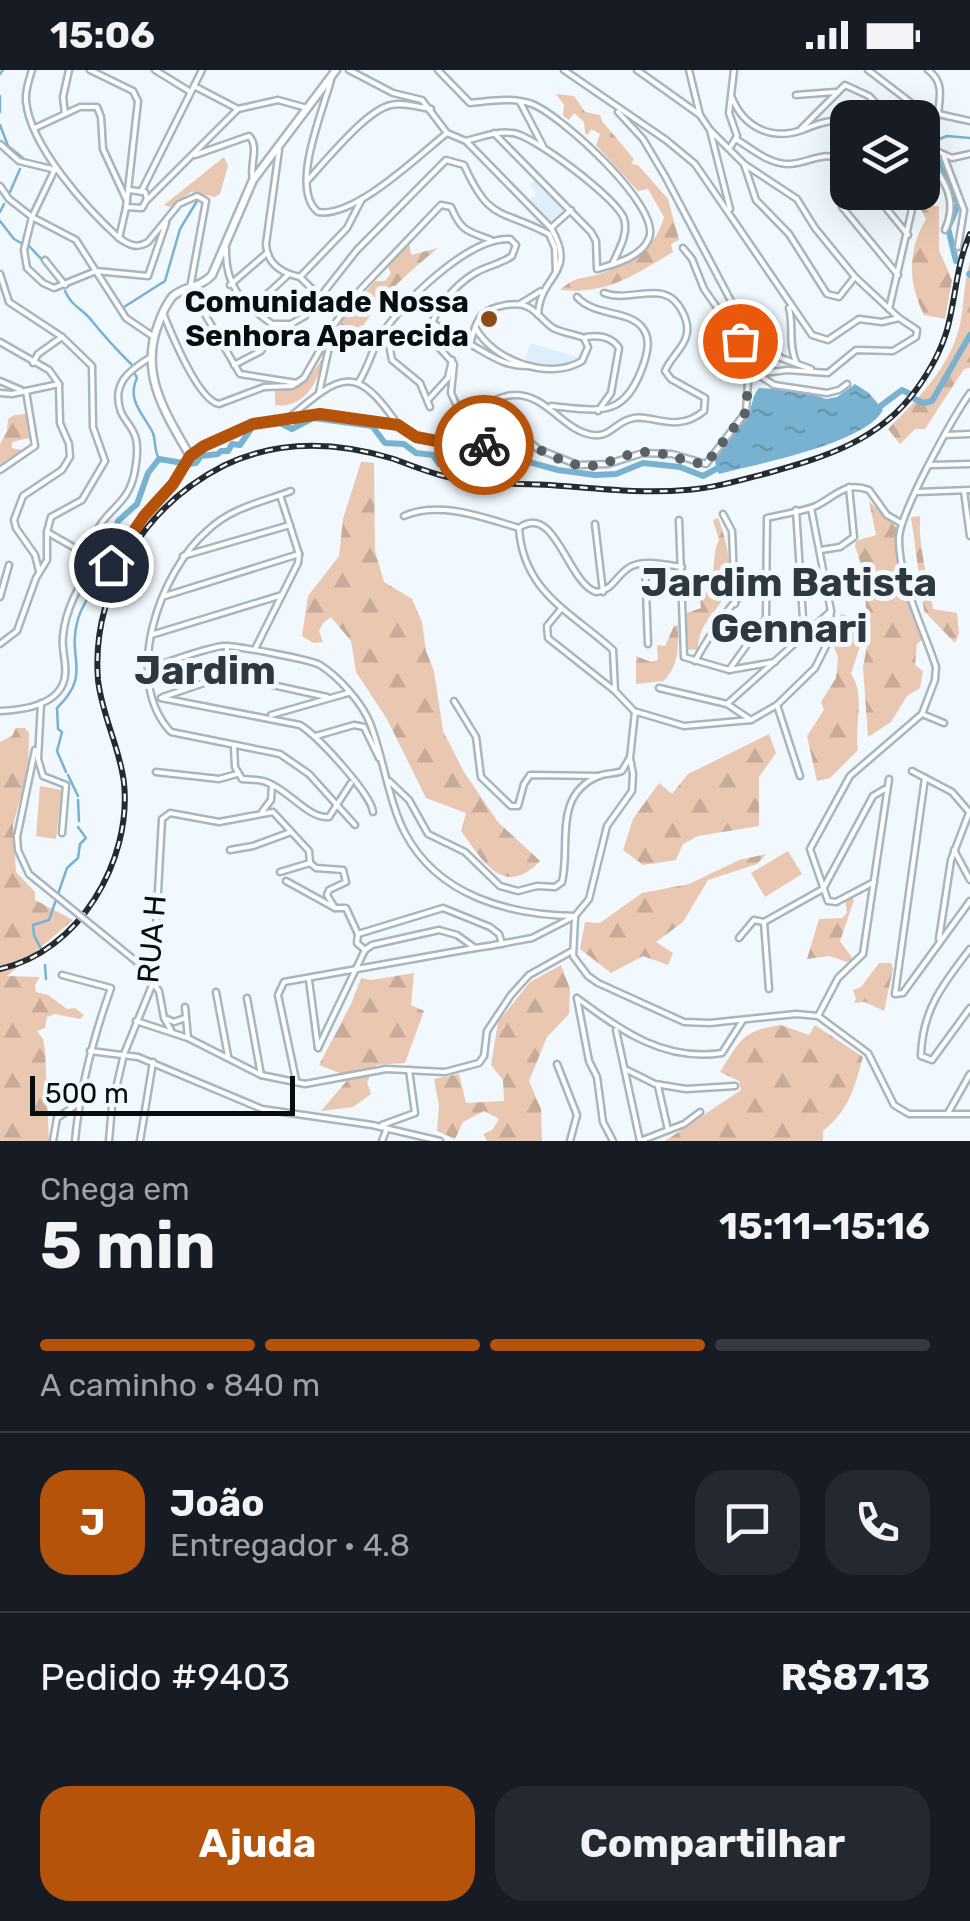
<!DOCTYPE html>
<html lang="pt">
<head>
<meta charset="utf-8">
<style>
	body { margin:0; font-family:Rubik,sans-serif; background:#242831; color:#f1f3f6; height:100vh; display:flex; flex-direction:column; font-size:38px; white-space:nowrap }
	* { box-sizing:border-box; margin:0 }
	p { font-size:32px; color:#9ea1a6 }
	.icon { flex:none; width:55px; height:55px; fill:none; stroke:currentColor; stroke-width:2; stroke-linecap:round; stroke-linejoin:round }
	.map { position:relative; height:1071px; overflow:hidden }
	.drawer { display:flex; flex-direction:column; background:#171b24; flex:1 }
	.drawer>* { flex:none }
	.tools { position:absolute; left:830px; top:30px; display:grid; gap:20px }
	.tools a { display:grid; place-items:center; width:110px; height:110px; border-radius:20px; background:#171b24; box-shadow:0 10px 40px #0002; font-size:50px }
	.scale { position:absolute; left:30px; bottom:25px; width:265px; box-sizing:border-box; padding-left:10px; border:5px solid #080d10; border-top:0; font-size:28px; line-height:35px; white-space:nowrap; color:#080d10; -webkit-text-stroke:8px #f1f9ff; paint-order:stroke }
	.pin { position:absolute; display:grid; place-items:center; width:85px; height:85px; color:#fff; margin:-42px; border:5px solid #fff; border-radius:50%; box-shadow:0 2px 10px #0007 }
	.courier { position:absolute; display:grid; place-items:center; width:100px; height:100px; margin:-50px; border:8px solid #b45309; border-radius:50%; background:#fff; color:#222; box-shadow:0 2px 12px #0007 }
	.headline em { font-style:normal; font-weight:700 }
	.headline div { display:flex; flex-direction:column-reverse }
	.headline { display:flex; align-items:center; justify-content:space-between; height:170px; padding:0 40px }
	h1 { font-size:65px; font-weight:700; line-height:75px }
	.bar { display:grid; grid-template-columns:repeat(4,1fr); gap:15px 10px; align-content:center; height:120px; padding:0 40px }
	.bar i { height:12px; border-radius:8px; background:#363941 }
	.bar .on { background:#b45309 }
	.bar p { grid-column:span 4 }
	.line { display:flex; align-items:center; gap:25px; padding:0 40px; border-top:2px solid #363941 }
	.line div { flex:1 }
	.round { display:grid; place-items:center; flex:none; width:105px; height:105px; border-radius:30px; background:#242831 }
	.action { display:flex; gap:20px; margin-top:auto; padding:20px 40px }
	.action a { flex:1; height:115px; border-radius:30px; background:#b45309; color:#fff; font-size:40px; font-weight:700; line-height:115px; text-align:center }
	.action a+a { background:#242831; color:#f1f3f6 }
	.status { display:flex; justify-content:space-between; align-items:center; height:70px; padding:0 50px; background:#171b24; direction:ltr }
	.status svg { height:28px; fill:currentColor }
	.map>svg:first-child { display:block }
	.built { fill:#deeffa }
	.forest { fill:url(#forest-firs) }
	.pitch { fill:#eac7b1 }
	.water { fill:url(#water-ripples) }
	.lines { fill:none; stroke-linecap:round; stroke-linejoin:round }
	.stream { stroke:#79b2d1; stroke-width:2.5 }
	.river { stroke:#79b2d1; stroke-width:6 }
	.street-casing { stroke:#a8b6be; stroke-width:9 }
	.secondary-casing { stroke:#a8b6be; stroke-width:11 }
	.street { stroke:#fff; stroke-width:4 }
	.secondary { stroke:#fff; stroke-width:6 }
	.rail-casing { stroke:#242a2d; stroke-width:6 }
	.rail { stroke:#f1f9ff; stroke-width:2.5; stroke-dasharray:8; stroke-linecap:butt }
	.street-bridge-casing { stroke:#a8b6be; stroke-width:9; stroke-linecap:butt }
	.street-bridge { stroke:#fff; stroke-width:4 }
	.done { stroke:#5a6064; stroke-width:10; stroke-dasharray:0 18 }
	.route { stroke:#b45309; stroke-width:12 }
	.poi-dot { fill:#8c4a19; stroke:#f1f9ff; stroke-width:4 }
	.labels { text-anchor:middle; stroke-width:10; stroke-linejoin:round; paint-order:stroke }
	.poi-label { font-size:30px; font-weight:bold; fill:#080d10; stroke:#f1f9ff; text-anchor:end }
	.street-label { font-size:30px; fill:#080d10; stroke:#f1f9ff }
	.district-label { font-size:40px; font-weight:bold; fill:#2d383f; stroke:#f1f9ff }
</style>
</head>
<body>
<div class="status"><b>15:06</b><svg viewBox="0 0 49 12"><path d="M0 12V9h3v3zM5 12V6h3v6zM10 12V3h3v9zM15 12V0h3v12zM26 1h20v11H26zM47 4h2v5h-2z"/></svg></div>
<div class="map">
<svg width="970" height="1071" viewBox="0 0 970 1071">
	<defs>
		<pattern id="forest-firs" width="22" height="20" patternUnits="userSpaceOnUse" patternTransform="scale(2.5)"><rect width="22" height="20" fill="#eac7b1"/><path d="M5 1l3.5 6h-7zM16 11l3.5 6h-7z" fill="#c7aa97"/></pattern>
		<pattern id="water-ripples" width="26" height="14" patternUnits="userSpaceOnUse" patternTransform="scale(2.5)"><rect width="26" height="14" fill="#79b2d1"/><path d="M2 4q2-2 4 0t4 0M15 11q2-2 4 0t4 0" fill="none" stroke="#6798b2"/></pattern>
	</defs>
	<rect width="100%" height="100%" fill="#f1f9ff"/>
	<g class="built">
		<path d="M537,108L568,139L555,153L527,132L537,124L530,115Z"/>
		<path d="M530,273L580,288L574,295L551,298L525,291Z"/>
	</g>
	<g class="forest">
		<path d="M556,24L574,26L585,42L600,45L602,51L634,89L631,94L638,95L668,129L679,170L671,174L673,182C634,205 607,225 560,220C578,204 583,210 602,203C631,193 656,178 664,147L648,119L638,121L596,75L600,64L591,59L588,65L585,63L584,52L574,43L569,50L563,46L564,35Z"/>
		<path d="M224,87L228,96L220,124L215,127L191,122L170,137L164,135Z"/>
		<path d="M919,136H939V180L952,210L945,249L924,245C908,212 907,182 926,149Z"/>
		<path d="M409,173L411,185L438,178C403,207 374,232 353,274L335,262L344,247L375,211H385L391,203L388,197Z"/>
		<path d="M970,191V298L964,299L925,359H915L900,374L888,359C918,329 950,297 960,255C964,234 964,212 970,191Z"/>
		<path d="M323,288C319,313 303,339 275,335V319C300,325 310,305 323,288Z"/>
		<path d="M26,344L29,368L12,372V378L22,380L0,394V374L7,361L8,349L14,345Z"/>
		<path d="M361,392L374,393L375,481L384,512L412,529L422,552L426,581L434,601L443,661L464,702L498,752L540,791C504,829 483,791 461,761L466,743L426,728L387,649L356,602L351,571L331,547L323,553L319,561L323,572L313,573L302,566L308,526L339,486L343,449Z"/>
		<path d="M869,431L897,458L899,498L923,569L917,574L915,595L923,601L920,618L907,626L891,652L868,667L863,597L867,576L865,507L855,476L856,471L876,465Z"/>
		<path d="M920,446C918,478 928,507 933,539L957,543L959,563L955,573L924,541L911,447Z"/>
		<path d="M718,448C728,474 736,508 721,532C710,549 698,557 698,580L684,579L686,543L701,538L699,521L717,523L720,514L712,509C715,496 713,480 719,470L713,450Z"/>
		<path d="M841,544L862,551L863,567L851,604C866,625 854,655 858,680L830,708L817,711L807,666L824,640L821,632L836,608L838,587L832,573Z"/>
		<path d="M678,555C678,578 680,592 664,611L636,614V586L651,592L658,590L657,575L665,576L674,556Z"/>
		<path d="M16,658H25L29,663L28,701L13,755L16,802L35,822V830L73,850L7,906L40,907L35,915L36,922L48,925L67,939L75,938L84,945L80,949L54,944L47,947L45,958L37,961L43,969L45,980L49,1071H0V672L12,666Z"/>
		<path d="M769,664L776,683L759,707V756L698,766L683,774L676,790L643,795L623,780L633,749L659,713L672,724L688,704Z"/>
		<path d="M766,784L757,794L708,810L683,852L656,872L673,883L668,895L643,886L611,903L580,879L585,852L600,853L642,823L689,814L739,790Z"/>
		<path d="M850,827L854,830L840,871L853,889L847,892L830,886L807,889L819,849L842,848L847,843L845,829Z"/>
		<path d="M879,893H891L893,899L884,941L865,932L854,933L856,929L853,920L861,917Z"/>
		<path d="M561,895L570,919L569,944L547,967L529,1011L541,1039L542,1071H487L483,1064L492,1060L499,1049L484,1041L463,1052L455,1069L437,1061L439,1036L434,1009L459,1004L466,1033L504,1031L503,1010L491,995L498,952L530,912Z"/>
		<path d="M414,903L411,935L424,941L405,993L376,995L367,1012L371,1024L353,1037L321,1041L350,1007L319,995L351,934L361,908L371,910Z"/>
		<path d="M781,955L809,965L815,955L863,987C854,1019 849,1040 823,1061V1071H665L741,1020L739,1011L720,1002C740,970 743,960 781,955Z"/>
	</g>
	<g class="pitch">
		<path d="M40,716L62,720L56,769L36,766Z"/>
		<path d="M788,781L802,804L765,827L751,803Z"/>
	</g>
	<path class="water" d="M855,314L869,323L883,340C865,374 756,394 719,404C705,379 733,366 746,348C753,338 751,327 759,318L801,320L826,329L837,327Z"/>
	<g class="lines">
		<g class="stream">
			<path d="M0,4L3,0"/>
			<path d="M0,26V42"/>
			<path d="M0,55L8,76L23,88"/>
			<path d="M932,72L947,66L970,68"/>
			<path d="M10,122L20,99"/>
			<path d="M0,142L4,134"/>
			<path d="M0,151L14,169L21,173"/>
			<path d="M29,176L48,196"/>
			<path d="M52,202L60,212"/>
			<path d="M65,221C72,237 83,239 92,251C104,266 117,280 131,294"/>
			<path d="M124,237L165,211L180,159L197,131"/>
			<path d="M134,302L137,308C126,330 144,345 153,363C156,372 154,380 159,389"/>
			<path d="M66,702L57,681L62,662L58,659L57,638C93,603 66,589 78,549C83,531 97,516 105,500"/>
			<path d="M68,705L78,726"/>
			<path d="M78,730L79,751"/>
			<path d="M41,879L34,865L33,855L49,850L67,798L78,788L80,774L86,768L78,757"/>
			<path d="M45,895L46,909"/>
		</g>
		<g class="river">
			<path d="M927,76V82C951,97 943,115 959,133L948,158L956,191"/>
			<path d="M969,204L970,205"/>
			<path d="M915,329L924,333L932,331L970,265"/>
			<path d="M874,341L902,320L910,324"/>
			<path d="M188,394L196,393L201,386L218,384L221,381H228L232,374L240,375L253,356L280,353L292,359L313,348L372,356L385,373L404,374L416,383L433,385L439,394L448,390L472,392L496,383L558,400L595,405L616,404L643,393L680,397L703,406L716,399"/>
			<path d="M105,500L118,451L137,434L148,403L159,389L183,393"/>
		</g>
		<g class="street-casing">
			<g id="street">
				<path d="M32,0C29,10 25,20 26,31C30,76 87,139 119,168C129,175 137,179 148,172L179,134L197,126L206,131L190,218"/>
				<path d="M90,0L133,21L138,31L126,138L119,168"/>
				<path d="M155,0L189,21"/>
				<path d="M349,0L393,23L422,30L447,63L466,71L551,158C578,205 540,203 538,245"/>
				<path d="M438,0L470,33C491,31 512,27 532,34C561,45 662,137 649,168C642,187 615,194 597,199L596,171L591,162L494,63"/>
				<path d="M564,0L666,70L695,94L812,265L828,270L859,249L882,252L899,248"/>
				<path d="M637,0L700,45"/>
				<path d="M689,0L700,45L710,60L730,139"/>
				<path d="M868,0L931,48"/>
				<path d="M928,0C944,12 940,26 938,44"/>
				<path d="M331,10C323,41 289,119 318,142C355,148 418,86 447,63"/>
				<path d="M194,16L238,39"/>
				<path d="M796,25L835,22"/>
				<path d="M732,28C744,57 771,71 802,60C819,54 830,47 848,54"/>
				<path d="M520,32L543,76"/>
				<path d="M618,42L643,69L665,106L740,248L781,288L811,299"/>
				<path d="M65,44L63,27L69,0"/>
				<path d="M938,44L931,48L926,67L932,79L952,88L970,84"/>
				<path d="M938,44L970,51"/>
				<path d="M35,58L80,37H97L101,47L103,79L127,131"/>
				<path d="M801,59L845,15L869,26L890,48"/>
				<path d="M710,60L744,94L797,129L815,158L855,207L899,248L917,260L916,267L893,281L856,280L828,303L787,300L757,304"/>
				<path d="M736,69C752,79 770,95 790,94C808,93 823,81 839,89L842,137L898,205"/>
				<path d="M466,71C481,67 497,61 513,63C533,65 619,130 624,149C629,164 618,181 612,195"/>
				<path d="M0,74L19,91L56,100"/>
				<path d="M731,76L737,66L729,43L734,0"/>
				<path d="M279,80L266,174C267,194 281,203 300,207L347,158L362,129"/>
				<path d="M922,81C942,108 960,127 945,160"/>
				<path d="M195,85L249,66C260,77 249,95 253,110"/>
				<path d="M944,87L964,140L958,177"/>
				<path d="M744,94L756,130L789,164L827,224L839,227L854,208"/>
				<path d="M54,101L32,147L24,180L27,198L43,213L54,218L96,201L148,206L166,153"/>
				<path d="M307,111C325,92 366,40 391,35C404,32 418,37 431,39"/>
				<path d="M0,116L9,129L32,147L76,170L126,248L154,267"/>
				<path d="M141,122L202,0"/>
				<path d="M873,122L908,165"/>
				<path d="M146,131L238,39L278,30L307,38"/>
				<path d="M126,137L142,138L147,129L145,122L129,120"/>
				<path d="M552,157L571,140"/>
				<path d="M226,178C225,216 241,232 272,254H291L305,246L357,180L446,90L464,95C490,153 500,138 549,164L555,178L556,202"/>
				<path d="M45,190L65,215"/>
				<path d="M0,204L9,232L62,267L92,296L93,357L105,391L82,430L51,447L47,462V490L36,508L17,561L0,574"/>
				<path d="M300,207L320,227"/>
				<path d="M230,215L267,183"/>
				<path d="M193,218L206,246L240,304L297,313"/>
				<path d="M520,234L541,221"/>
				<path d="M252,238L289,204"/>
				<path d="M789,238C794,257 788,273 796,292"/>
				<path d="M889,239L916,122"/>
				<path d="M163,243C171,263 198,330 219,334L264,317L292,316L304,308L336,252L361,219L441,135L451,137C461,161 467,161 491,170"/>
				<path d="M740,248L741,283"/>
				<path d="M432,252C444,262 455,266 468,273C490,285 504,297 530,296"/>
				<path d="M386,259L392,290L420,313L430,337"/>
				<path d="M586,267C599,265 612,267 619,278L611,323L598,341"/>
				<path d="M0,272L49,300L59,314L60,353L69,374L70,387L62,400L23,426L14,450L16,458L35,485L39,501"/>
				<path d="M470,274C473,265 475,252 482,245C491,236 517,231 528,237C538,242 544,252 553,258C563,263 574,264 584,268L588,277L582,291C549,311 493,291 475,257"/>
				<path d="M716,279L740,291"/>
				<path d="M741,281L757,304L774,315L827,323L839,320L847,314"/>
				<path d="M33,293L38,284L62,267"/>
				<path d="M234,295L261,281L277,255"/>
				<path d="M0,311L21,320"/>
				<path d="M358,313C367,300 371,284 378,270C399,235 468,167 510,169L516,175L512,186C501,194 487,196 475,203C455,215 427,245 431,269L454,294L451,323L456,334C480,348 492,325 514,325C545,324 561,357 588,364C608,370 613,354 630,349C651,342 675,365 704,341L705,328L671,309L665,301C670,288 682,280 686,267C689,258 687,251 683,243C666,206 633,234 604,223"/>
				<path d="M0,323L12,324L59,314"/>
				<path d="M319,323L333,259"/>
				<path d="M428,330L448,308L452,290"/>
				<path d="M551,336C601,341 625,349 644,293C648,280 651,267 641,256C626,240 594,246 577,227"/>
				<path d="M290,347C341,304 356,293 398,355"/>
				<path d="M945,365L970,364"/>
				<path d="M931,395L970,394"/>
				<path d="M0,400L35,376L26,321"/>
				<path d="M291,421C260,433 233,437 208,460C160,501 121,609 171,662L280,684L309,704L355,755"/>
				<path d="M964,421L970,466"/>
				<path d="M917,422L970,420"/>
				<path d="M280,425L299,484"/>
				<path d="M796,440L804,564"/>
				<path d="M723,444L732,461L735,534"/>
				<path d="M404,446C439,430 485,448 519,458"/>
				<path d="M679,450L684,587L729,600L775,592"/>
				<path d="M595,454L603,522"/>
				<path d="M519,458C555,432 567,512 596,522C614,520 615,506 630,497C644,489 666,495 682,497"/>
				<path d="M519,458C523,522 571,542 613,580L615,621"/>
				<path d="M47,462L82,482L99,497L111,495L144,446L178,407L190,386L204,376L253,354L315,344L336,346L398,355L417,367L473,379L481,378L496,360L507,358L515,360L538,379L578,395L608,394L643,383L672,384L706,394L746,342L748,312L725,249L704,219L692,189L683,178"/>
				<path d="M821,480L840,477L854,467L849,417"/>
				<path d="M183,486L290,455"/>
				<path d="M96,493C85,440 128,447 135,400C137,390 138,378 136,369C134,359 125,351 121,342C111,314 129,300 151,287"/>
				<path d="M645,494L648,574"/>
				<path d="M165,526L299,484"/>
				<path d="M0,527L9,495"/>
				<path d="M561,539L547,556L548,568L615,621L635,642"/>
				<path d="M151,565L282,525"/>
				<path d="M227,576V605"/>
				<path d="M255,579L298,493L299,484"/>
				<path d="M695,591C712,561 737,520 768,504"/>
				<path d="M149,598C173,591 198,580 223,576C234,575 312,590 320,595C339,607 362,633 370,653C383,686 389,733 405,763C438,826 509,845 575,846"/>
				<path d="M729,600L766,548L767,448C782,444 802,442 816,436C836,426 845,411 869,420L887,445L901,453"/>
				<path d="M659,618L727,634L751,650"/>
				<path d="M163,627L227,605L327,627"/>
				<path d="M161,628L300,655C317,665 372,725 373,742"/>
				<path d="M454,631L476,667L481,707L511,736H518L524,714L530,705L599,706"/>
				<path d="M41,633L38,689L43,706L66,715L62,763"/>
				<path d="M727,634L831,541"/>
				<path d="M777,635L800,706"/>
				<path d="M0,641C23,640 61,635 65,606C67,593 61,579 63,566C65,542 79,511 96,494"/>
				<path d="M637,642L684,656L751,650L777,635L815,598L826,576L831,541L811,438"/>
				<path d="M922,644L944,653"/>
				<path d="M271,645L348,623"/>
				<path d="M316,666L354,655L364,657L379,688"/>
				<path d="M234,677L235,697L242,709C249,710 259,709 266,712C288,719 308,749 329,747L351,713"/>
				<path d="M912,701L952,722L970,743"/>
				<path d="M156,702L219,709L237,704"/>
				<path d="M925,708L895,924L903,923L970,831"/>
				<path d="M389,711L409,730L428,764L465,782L500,816L518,821L537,816L555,817L562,812C571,776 552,725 599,706C606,703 615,704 622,701L629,689"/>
				<path d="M262,742L271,730L272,715"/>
				<path d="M17,767L35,680"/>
				<path d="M230,780L253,776L291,762"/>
				<path d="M954,780L970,810"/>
				<path d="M310,793L316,798L343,800L346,812L329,820L327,825L335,838H346L358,864"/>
				<path d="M280,802L310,793"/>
				<path d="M286,811L335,838"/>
				<path d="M874,812L836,832L828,831L810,779L850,706L922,644L935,610L936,597C923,557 899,512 899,469C899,444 953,347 970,323"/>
				<path d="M823,819L873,726L885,719"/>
				<path d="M575,848L573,886L588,906L598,913L684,952L710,953L796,944L818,946L868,983L894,1035L909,1044H970"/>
				<path d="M764,852L823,819"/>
				<path d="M739,868L754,850L764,852L769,919"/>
				<path d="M939,869L951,790L969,743"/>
				<path d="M970,879C943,914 922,940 921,986L932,990L970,938"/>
				<path d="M365,880L357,873L358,864L443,838L490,857L499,864L502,874"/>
				<path d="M137,892L159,921L164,948L171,960"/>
				<path d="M62,905L111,918C93,968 80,1018 75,1071"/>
				<path d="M309,910L318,978"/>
				<path d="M216,922L228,986"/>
				<path d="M247,928L261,1005"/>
				<path d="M577,928C621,961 665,992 722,983L743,950"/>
				<path d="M577,928L589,991L597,1007L603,1052L613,1071"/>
				<path d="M185,937L188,968"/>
				<path d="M818,946L838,908L863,884L889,709"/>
				<path d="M167,949L174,952L185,948"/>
				<path d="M136,951L188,968L261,1005L305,1014L386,999L445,1002L479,993L484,986L487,961L511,925L529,905L572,881"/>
				<path d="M616,960L640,1071L684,1054L700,1042"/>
				<path d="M318,978L365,880L372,875L439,860L457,865L475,878L489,876L532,868L575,846L589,829L607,756L632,721L633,704L630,688L635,642"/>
				<path d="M90,981L138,987L262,1039L372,1055L440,1071"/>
				<path d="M557,994L577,1045L570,1071"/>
				<path d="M627,1000L655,1014L686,1019L735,1016"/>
				<path d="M296,1010L278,925L284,912L475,878"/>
				<path d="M658,1016L668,1060"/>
				<path d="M948,1043L970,1004"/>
				<path d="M382,1055L415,1043L409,1000"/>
				<path d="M53,1071L57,1048L79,1033"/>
				<path d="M109,1071L112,1036L124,984L153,913L162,749L170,743L219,752L273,742L309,781L310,793"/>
				<path d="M140,1071L153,992"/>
				<path d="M382,1071L387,1058"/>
			</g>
		</g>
		<g class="secondary-casing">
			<path id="secondary" d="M190,386C166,344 139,304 158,255C161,246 166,235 172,227C183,216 201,218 212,205L253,110L336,0"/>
		</g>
		<use href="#street" class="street"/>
		<use href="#secondary" class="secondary"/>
		<g class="rail-casing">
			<path id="rail" d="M0,899C79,882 132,791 124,713C120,678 102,646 98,610C91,520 145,435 225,395C279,369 338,372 394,389C413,396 432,404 452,408C483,415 518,413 550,415C594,418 642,424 686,420C714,418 741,410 768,403C825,387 879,371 916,320C929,302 941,281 947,260C956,228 956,195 970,164"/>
		</g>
		<use href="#rail" class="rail"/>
		<g class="street-bridge-casing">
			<path id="street-bridge" d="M17,767L18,780L29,804L137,892"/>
		</g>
		<use href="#street-bridge" class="street-bridge"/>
	</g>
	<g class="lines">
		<path class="done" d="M484,375L496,360C516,354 522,369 537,378C546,384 563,391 573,394C600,402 619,384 643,382C666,381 684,393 706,394L746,342L748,312L740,291V271"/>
		<path class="route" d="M111,495L144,446L173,414L190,386L204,376L253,354L320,344L398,355L416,367L473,378L484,375"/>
	</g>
	<circle class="poi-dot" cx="489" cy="249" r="10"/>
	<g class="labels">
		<g class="poi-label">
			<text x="469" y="242">Comunidade Nossa<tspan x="469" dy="34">Senhora Aparecida</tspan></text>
		</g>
		<g class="street-label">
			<text transform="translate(152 869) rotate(-85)" y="10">RUA H</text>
		</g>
		<g class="district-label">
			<text x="789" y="526">Jardim Batista<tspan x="789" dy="46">Gennari</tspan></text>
			<text x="205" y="614">Jardim</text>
		</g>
	</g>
</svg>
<div class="tools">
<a><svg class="icon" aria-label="layers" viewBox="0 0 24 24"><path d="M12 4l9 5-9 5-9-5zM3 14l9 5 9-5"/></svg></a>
</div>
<div class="scale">500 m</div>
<div class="pin" style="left:740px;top:271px;background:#ea580c"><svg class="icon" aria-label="bag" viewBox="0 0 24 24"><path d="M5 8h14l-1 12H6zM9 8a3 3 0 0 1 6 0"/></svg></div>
<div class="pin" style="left:111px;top:495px;background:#1f2937"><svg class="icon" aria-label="home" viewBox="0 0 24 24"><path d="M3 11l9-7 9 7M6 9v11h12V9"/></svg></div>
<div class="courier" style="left:484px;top:375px"><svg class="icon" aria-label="bike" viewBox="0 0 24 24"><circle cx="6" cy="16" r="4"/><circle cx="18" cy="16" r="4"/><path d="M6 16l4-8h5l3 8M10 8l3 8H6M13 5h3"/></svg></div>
</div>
<section class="drawer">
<div class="headline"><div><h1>5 min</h1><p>Chega em</p></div><em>15:11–15:16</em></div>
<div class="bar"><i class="on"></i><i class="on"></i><i class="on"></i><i></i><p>A caminho · 840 m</p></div>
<div class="line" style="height:180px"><b class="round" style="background:#b45309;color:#fff">J</b><div><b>João</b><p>Entregador · 4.8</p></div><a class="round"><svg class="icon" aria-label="chat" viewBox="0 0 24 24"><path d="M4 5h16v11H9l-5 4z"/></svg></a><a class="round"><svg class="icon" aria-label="phone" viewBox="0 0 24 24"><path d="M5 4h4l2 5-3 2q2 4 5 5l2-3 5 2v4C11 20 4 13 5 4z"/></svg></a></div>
<div class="line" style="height:130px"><div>Pedido #9403</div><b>R$87.13</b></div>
<div class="action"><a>Ajuda</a><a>Compartilhar</a></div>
</section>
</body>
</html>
